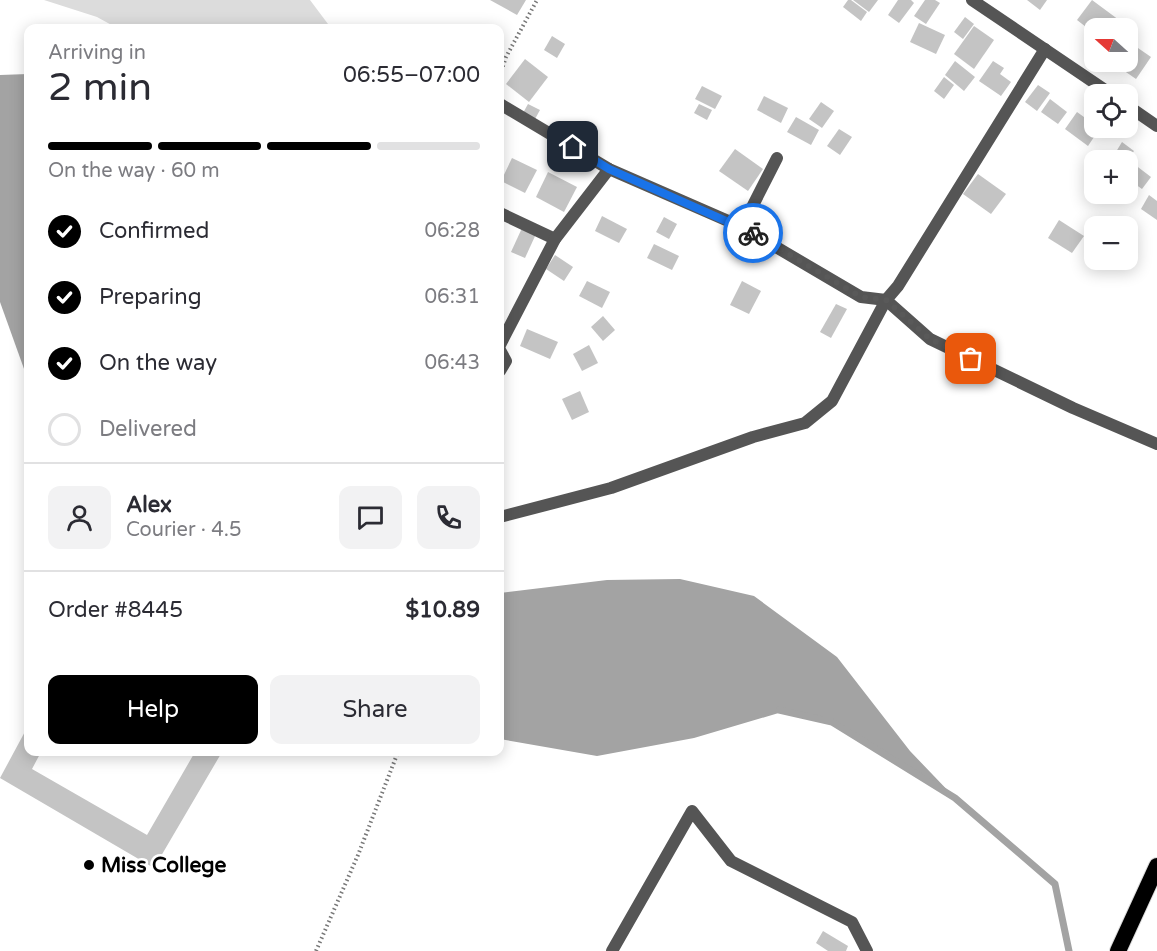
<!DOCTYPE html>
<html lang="en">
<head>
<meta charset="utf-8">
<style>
	body { margin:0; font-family:"Varela Round",sans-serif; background:#f2f2f3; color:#2b2b33; height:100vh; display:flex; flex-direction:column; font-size:22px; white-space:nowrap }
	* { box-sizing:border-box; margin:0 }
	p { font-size:20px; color:#7c7c81 }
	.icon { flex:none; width:33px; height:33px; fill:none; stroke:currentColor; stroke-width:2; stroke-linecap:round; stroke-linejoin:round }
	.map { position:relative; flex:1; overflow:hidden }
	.sheet { position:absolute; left:24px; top:24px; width:480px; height:732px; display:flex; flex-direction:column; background:#fff; border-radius:12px; box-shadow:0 3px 15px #0003 }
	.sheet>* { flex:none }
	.needle { width:39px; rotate:291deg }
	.tools { position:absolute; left:1084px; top:18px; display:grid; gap:12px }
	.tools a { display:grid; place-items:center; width:54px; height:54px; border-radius:12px; background:#fff; box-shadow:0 3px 15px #0003; font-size:30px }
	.pin { position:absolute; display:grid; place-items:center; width:51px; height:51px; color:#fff; margin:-26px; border-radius:12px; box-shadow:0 3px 9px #0006 }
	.courier { position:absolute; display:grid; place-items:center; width:60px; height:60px; margin:-30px; border:4px solid #1a73e8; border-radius:50%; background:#fff; color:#222; box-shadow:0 2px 8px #0007 }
	.summary em { font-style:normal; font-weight:600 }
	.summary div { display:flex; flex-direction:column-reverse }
	.summary { display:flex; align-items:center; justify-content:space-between; height:102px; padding:0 24px }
	h1 { font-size:39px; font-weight:600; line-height:45px }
	.bar { display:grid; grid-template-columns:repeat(4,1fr); gap:9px 6px; align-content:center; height:72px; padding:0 24px }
	.bar i { height:8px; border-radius:4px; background:#e1e1e2 }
	.bar .active { background:#000 }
	.bar p { grid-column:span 4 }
	.line { display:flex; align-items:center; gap:15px; padding:0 24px; border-top:2px solid #e1e1e2 }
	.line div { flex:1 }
	.round { display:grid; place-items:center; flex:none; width:63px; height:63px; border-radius:12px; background:#f2f2f3 }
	ol { padding:0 24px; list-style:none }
	li { display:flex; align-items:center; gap:18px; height:66px }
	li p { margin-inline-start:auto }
	li .icon { padding:6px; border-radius:50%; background:#000; color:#fff; stroke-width:4 }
	li:last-child { color:#7c7c81 }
	li i { width:33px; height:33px; border:3px solid #e1e1e2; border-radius:50% }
	.action { display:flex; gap:12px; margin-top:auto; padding:12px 24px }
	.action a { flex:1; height:69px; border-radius:12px; background:#000; color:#fff; font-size:24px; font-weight:600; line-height:69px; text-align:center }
	.action a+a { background:#f2f2f3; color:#2b2b33 }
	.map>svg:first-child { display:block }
	.green { fill:#dcdcdc }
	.water { fill:#a3a3a3 }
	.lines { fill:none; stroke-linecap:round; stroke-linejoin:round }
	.stream { stroke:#a3a3a3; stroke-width:7 }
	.building { fill:#c4c4c4 }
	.trunk-casing { stroke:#dbdbdb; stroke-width:18 }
	.path { stroke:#777; stroke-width:4; stroke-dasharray:1.5 3; stroke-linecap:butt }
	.minor { stroke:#555; stroke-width:12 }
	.trunk { stroke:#000; stroke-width:16 }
	.done { stroke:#595959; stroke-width:6; stroke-dasharray:0 10.8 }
	.route { stroke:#1a73e8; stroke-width:8 }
	.poi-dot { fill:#000; stroke:#fff; stroke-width:2 }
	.labels { text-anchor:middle; stroke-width:5; stroke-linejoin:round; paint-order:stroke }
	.poi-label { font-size:21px; font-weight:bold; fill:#000; stroke:#fff; text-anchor:start }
</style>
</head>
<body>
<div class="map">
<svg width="1157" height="951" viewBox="0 0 1157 951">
	<rect width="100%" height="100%" fill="#fff"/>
	<path class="green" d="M44,0H310L331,28H117L97,17Z"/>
	<g class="water">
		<path d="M28,74V380L0,302V75Z"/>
		<path d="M680,579L754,596L837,657L910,751L955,798L832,722L782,712L694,738L597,756L500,739V593L607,580Z"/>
	</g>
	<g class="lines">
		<path class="stream" d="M779,710L832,722L955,798L1055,884L1069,951"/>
	</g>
	<g class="building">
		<path d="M490,0H526L517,15Z"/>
		<path d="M848,0H851L867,12L861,21L843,7Z"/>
		<path d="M853,0H878L869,12Z"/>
		<path d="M898,0H911L914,3L899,23L888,15Z"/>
		<path d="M925,0H935L940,3L926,24L914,16Z"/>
		<path d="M1027,0H1047L1040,10Z"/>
		<path d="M1092,0L1119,20L1113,28H1095V34L1077,20Z"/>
		<path d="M965,17L974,24L963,39L954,32Z"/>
		<path d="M919,23L945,35L936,54L910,42Z"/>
		<path d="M974,26L994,40L974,69L954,54Z"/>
		<path d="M552,36L565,44L557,58L544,50Z"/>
		<path d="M1138,48L1151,57L1136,79L1123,70Z"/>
		<path d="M525,59L548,77L529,102L506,84Z"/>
		<path d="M955,61L975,77L964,91L945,75Z"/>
		<path d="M993,61L1004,68L1000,74L1011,82L1001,96L979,81Z"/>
		<path d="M944,77L954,85L944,99L934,91Z"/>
		<path d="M1038,85L1050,93L1037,111L1025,102Z"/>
		<path d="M702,86L722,96L715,109L695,99Z"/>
		<path d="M764,96L788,108L781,123L757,110Z"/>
		<path d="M1050,99L1067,112L1058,124L1041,112Z"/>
		<path d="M821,102L834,111L822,128L809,119Z"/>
		<path d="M528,104L540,110L535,119L523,113Z"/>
		<path d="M699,104L712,110L707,120L694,113Z"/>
		<path d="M1077,112L1095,125V128H1100L1088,146L1065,129Z"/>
		<path d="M796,117L819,130L811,145L787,132Z"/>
		<path d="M839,129L852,137L840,155L827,146Z"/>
		<path d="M1122,142L1134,151L1127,160H1111Z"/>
		<path d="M735,149L763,169L748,191L719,171Z"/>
		<path d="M512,158L537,170L525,193L501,181Z"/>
		<path d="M1130,161L1151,177L1142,189L1128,179Z"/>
		<path d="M548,172L577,187L564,212L536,197Z"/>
		<path d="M978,174L1006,194L991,214L963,194Z"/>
		<path d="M1149,195L1157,201V220L1141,209Z"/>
		<path d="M602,216L627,229L619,243L595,231Z"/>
		<path d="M664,217L677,224L669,239L656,232Z"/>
		<path d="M1059,220L1084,236L1072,253L1048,238Z"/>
		<path d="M522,228L536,234L525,258L511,252Z"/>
		<path d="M654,244L679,256L672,270L647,258Z"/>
		<path d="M555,255L573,267L564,281L546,269Z"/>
		<path d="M587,281L610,292L602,308L579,296Z"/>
		<path d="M742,281L761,291L749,314L730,305Z"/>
		<path d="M836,304L847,309L831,338L820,332Z"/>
		<path d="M603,316L615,330L603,341L591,327Z"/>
		<path d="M527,329L558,342L550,359L520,346Z"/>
		<path d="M589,345L598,363L582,371L573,354Z"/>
		<path d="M580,391L589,412L572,420L562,399Z"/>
		<path d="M28,726V752H41L32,769L147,835L195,752H222L154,868L0,778Z"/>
		<path d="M823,931L848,946L846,951H828L816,943Z"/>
	</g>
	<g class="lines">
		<g class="trunk-casing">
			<path id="trunk" d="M1118,951L1157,866"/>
		</g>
		<g class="path">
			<path d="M500,75L506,57L537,0"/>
			<path d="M316,951L358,855L398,752"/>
		</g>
		<g class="minor">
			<path d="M972,0L1111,94"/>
			<path d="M500,104L609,169L742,227L861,297L886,300L930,339L1073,408L1157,444"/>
			<path d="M1128,106L1157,126"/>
			<path d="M500,213L555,239"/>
			<path d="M742,227L777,158"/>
			<path d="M500,345L555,239L609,169"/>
			<path d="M500,350L506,361L500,371"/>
			<path d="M500,517L611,488L753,437L805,423L832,401L886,300L898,286L1045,49"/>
			<path d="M612,951L692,811L731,861L852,922L867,951"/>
		</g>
		<use href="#trunk" class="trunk"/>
	</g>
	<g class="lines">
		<path class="done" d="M753,233L861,297L886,300L930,339L971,359"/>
		<path class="route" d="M573,147L609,169L753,233"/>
	</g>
	<circle class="poi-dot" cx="89" cy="865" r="6"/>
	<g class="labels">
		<g class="poi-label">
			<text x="101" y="872">Miss College</text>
		</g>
	</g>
</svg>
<div class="tools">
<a><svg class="needle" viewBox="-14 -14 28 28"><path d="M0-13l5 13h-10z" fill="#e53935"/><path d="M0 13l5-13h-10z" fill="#7c7c81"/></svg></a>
<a><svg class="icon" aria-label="locate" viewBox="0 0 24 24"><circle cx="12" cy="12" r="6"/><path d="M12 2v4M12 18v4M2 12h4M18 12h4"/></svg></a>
<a>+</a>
<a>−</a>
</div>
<div class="pin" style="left:971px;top:359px;background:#ea580c"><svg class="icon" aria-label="bag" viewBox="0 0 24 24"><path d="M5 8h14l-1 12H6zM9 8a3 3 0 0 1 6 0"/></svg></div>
<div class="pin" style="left:573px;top:147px;background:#1f2937"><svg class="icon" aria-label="home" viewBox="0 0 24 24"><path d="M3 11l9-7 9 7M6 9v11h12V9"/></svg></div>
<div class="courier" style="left:753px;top:233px"><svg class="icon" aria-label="bike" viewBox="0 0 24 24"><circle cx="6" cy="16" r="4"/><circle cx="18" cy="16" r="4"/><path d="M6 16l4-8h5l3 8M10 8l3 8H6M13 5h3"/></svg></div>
<section class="sheet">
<div class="summary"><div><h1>2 min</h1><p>Arriving in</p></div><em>06:55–07:00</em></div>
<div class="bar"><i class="active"></i><i class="active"></i><i class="active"></i><i></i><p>On the way · 60 m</p></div>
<ol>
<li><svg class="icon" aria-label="check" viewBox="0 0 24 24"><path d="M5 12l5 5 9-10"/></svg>Confirmed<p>06:28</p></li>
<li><svg class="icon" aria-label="check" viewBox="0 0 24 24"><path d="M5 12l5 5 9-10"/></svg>Preparing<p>06:31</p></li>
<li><svg class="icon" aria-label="check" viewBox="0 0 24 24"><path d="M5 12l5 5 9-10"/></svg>On the way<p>06:43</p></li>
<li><i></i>Delivered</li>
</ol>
<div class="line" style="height:108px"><a class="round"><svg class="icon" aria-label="person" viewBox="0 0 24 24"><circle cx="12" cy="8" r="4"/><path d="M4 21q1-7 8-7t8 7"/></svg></a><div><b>Alex</b><p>Courier · 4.5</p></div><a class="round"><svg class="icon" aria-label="chat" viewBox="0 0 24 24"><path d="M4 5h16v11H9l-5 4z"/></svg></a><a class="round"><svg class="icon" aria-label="phone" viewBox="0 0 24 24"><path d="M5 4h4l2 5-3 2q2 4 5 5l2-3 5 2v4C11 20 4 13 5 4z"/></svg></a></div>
<div class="line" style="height:78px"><div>Order #8445</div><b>$10.89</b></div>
<div class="action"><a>Help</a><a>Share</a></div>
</section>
</div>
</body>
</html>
